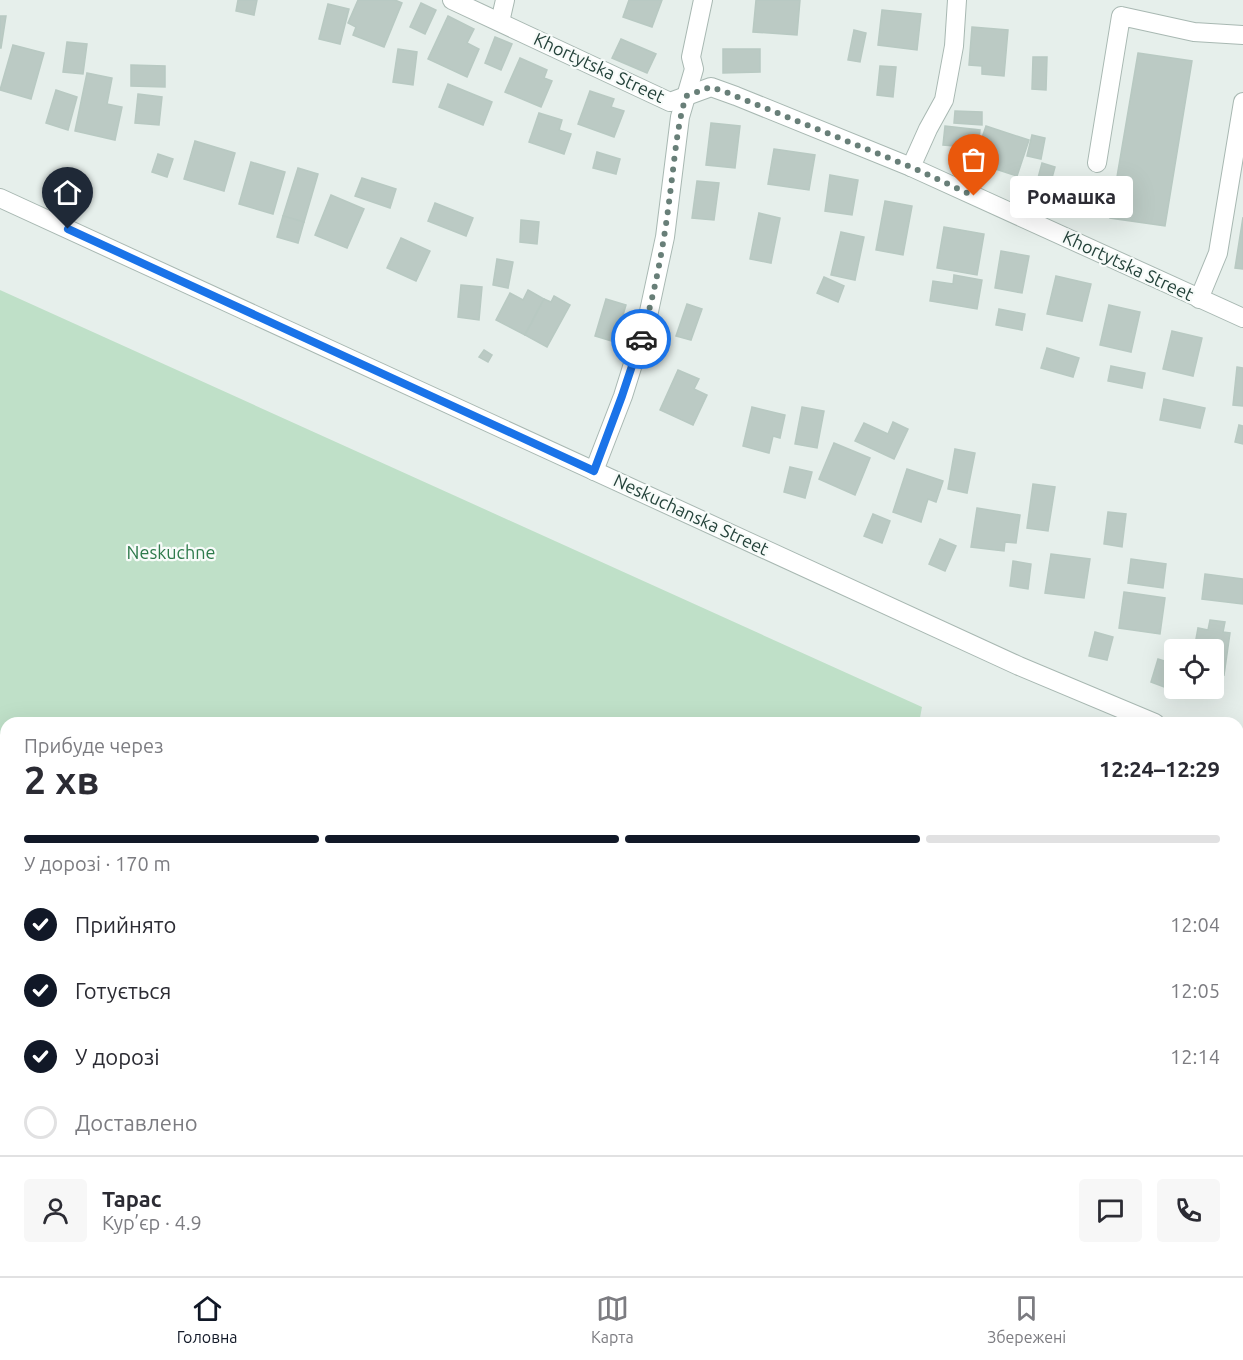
<!DOCTYPE html>
<html lang="uk">
<head>
<meta charset="utf-8">
<style>
	body { margin:0; font-family:Ubuntu,sans-serif; background:#f7f7f7; color:#2b2b33; height:100vh; display:flex; flex-direction:column; font-size:22px; white-space:nowrap }
	* { box-sizing:border-box; margin:0 }
	p { font-size:20px; color:#7c7c81 }
	.icon { flex:none; width:33px; height:33px; fill:none; stroke:currentColor; stroke-width:2; stroke-linecap:round; stroke-linejoin:round }
	.map { position:relative; flex:1; overflow:hidden }
	.drawer { position:absolute; left:0px; top:717px; width:1244px; height:560px; display:flex; flex-direction:column; background:#fff; border-radius:18px 18px 0 0; box-shadow:0 6px 24px #0002 }
	.drawer>* { flex:none }
	.controls { position:absolute; left:1164px; top:639px; display:grid; gap:12px }
	.controls a { display:grid; place-items:center; width:60px; height:60px; border-radius:6px; background:#fff; box-shadow:0 6px 24px #0002; font-size:30px }
	.pin { position:absolute; display:grid; place-items:center; width:51px; height:51px; color:#fff; margin:-62px -26px; border-radius:50% 50% 50% 0; rotate:-45deg; box-shadow:0 0 6px #0007 }
	.pin .icon { rotate:45deg }
	.courier { position:absolute; display:grid; place-items:center; width:60px; height:60px; margin:-30px; border:4px solid #1a73e8; border-radius:50%; background:#fff; color:#222; box-shadow:0 2px 8px #0007 }
	.bubble { position:absolute; height:42px; border-radius:6px; background:#fff; box-shadow:0 6px 24px #0002; font-size:20px; font-weight:600; line-height:42px; text-align:center }
	.overview em { font-style:normal; font-weight:600 }
	.overview div { display:flex; flex-direction:column-reverse }
	.overview { display:flex; align-items:center; justify-content:space-between; height:102px; padding:0 24px }
	h1 { font-size:39px; font-weight:600; line-height:45px }
	.bar { display:grid; grid-template-columns:repeat(4,1fr); gap:9px 6px; align-content:center; height:72px; padding:0 24px }
	.bar i { height:8px; border-radius:4px; background:#e1e1e2 }
	.bar .active { background:#111827 }
	.bar p { grid-column:span 4 }
	.line { display:flex; align-items:center; gap:15px; padding:0 24px; border-top:2px solid #e1e1e2 }
	.line div { flex:1 }
	.round { display:grid; place-items:center; flex:none; width:63px; height:63px; border-radius:6px; background:#f7f7f7 }
	ol { padding:0 24px; list-style:none }
	li { display:flex; align-items:center; gap:18px; height:66px }
	li p { margin-inline-start:auto }
	li .icon { padding:6px; border-radius:50%; background:#111827; color:#fff; stroke-width:4 }
	li:last-child { color:#7c7c81 }
	li i { width:33px; height:33px; border:3px solid #e1e1e2; border-radius:50% }
	.tab-bar { display:flex; justify-content:space-around; align-items:center; height:84px; border-top:2px solid #e1e1e2; background:#fff; font-size:16px; color:#7c7c81 }
	.tab-bar a { display:grid; justify-items:center; gap:3px }
	.tab-bar .active { color:#111827 }
	.map>svg:first-child { display:block }
	.green { fill:#bfe0c8 }
	.water { fill:#8ec9d4 }
	.lines { fill:none; stroke-linecap:round; stroke-linejoin:round }
	.stream { stroke:#8ec9d4; stroke-width:8 }
	.building { fill:#bbcac4; stroke:#b8c9c2; stroke-width:1.5 }
	.minor-casing { stroke:#a8b8b2; stroke-width:20 }
	.minor { stroke:#fff; stroke-width:18 }
	.done { stroke:#687f78; stroke-width:6; stroke-dasharray:0 10.8 }
	.route { stroke:#1a73e8; stroke-width:8 }
	.labels { text-anchor:middle; stroke-width:4.5; stroke-linejoin:round; paint-order:stroke }
	.street-label { font-size:18px; fill:#24423a; stroke:#f7fbf9 }
	.park-label { font-size:18px; fill:#2d7a4b; stroke:#f7fbf9 }
</style>
</head>
<body>
<div class="map">
<svg width="1243" height="1276" viewBox="0 0 1243 1276">
	<rect width="100%" height="100%" fill="#e6efeb"/>
	<path class="green" d="M0,290L922,707L919,723H6V1270H1238V1196L1243,1195V1276H0Z"/>
	<path class="water" d="M1243,1195V1276H618L611,1271L1238,1270V1196Z"/>
	<g class="lines">
		<path class="stream" d="M0,1228H6"/>
	</g>
	<g class="building">
		<path d="M238,0H257L254,15L236,11Z"/>
		<path d="M358,0H395L402,3L384,47L353,35L356,27L348,23Z"/>
		<path d="M629,0H662L652,27L623,17Z"/>
		<path d="M756,0H800L797,35L753,32Z"/>
		<path d="M421,3L436,10L425,34L410,27Z"/>
		<path d="M328,4L349,9L340,44L319,39Z"/>
		<path d="M882,10L921,14L917,50L878,45Z"/>
		<path d="M0,16H6L1,48H0Z"/>
		<path d="M448,16L474,29L467,43L479,49L467,77L428,59Z"/>
		<path d="M972,27L1008,30L1004,76L982,74V66L969,65Z"/>
		<path d="M854,30L866,33L860,62L848,60Z"/>
		<path d="M495,37L512,44L501,70L485,63Z"/>
		<path d="M621,39L656,54L647,73L612,58Z"/>
		<path d="M67,42L87,44L83,74L63,72Z"/>
		<path d="M13,45L44,53L31,99L0,90Z"/>
		<path d="M398,49L417,52L413,85L393,82Z"/>
		<path d="M723,49H760V72L723,73Z"/>
		<path d="M1138,53L1192,61L1165,226L1110,218Z"/>
		<path d="M1033,57H1047L1046,90L1032,89Z"/>
		<path d="M520,58L547,70L544,78L552,81L541,107L505,92Z"/>
		<path d="M131,65L165,66V87L131,86Z"/>
		<path d="M880,66L896,67L893,97L877,95Z"/>
		<path d="M87,73L112,78L107,104L122,107L115,140L75,131Z"/>
		<path d="M448,84L492,102L483,125L439,107Z"/>
		<path d="M56,90L77,97L68,130L46,123Z"/>
		<path d="M590,91L614,99L611,107L624,111L614,137L578,124Z"/>
		<path d="M138,94L162,97L159,125L135,123Z"/>
		<path d="M955,111L982,112V125L954,123Z"/>
		<path d="M539,113L562,120L559,130L571,134L564,154L529,142Z"/>
		<path d="M711,123L740,126L735,168L706,165Z"/>
		<path d="M945,126L980,130L978,148L943,145Z"/>
		<path d="M986,126L1029,140L1017,176L974,162Z"/>
		<path d="M1032,135L1045,138L1041,159L1027,156Z"/>
		<path d="M195,141L235,153L224,191L184,179Z"/>
		<path d="M774,149L815,155L809,190L768,184Z"/>
		<path d="M597,152L620,159L616,174L593,168Z"/>
		<path d="M158,154L173,159L167,177L152,172Z"/>
		<path d="M251,162L285,172L273,214L239,204Z"/>
		<path d="M1042,163L1055,167L1047,196L1034,193Z"/>
		<path d="M298,168L318,174L304,222L283,216Z"/>
		<path d="M830,175L858,180L852,215L825,211Z"/>
		<path d="M362,178L396,189L390,208L355,196Z"/>
		<path d="M697,181L719,183L714,220L692,218Z"/>
		<path d="M331,195L364,209L347,248L315,235Z"/>
		<path d="M885,201L912,206L903,255L876,250Z"/>
		<path d="M435,203L473,218L466,236L428,221Z"/>
		<path d="M759,213L780,218L771,263L750,259Z"/>
		<path d="M283,216L304,222L298,243L277,237Z"/>
		<path d="M1243,217V269L1235,268Z"/>
		<path d="M521,220L539,222L537,244L520,242Z"/>
		<path d="M944,227L984,234L977,275L937,268Z"/>
		<path d="M841,232L864,237L855,280L831,275Z"/>
		<path d="M401,238L430,251L416,281L387,268Z"/>
		<path d="M1001,251L1029,256L1022,293L995,288Z"/>
		<path d="M497,259L513,262L508,288L493,285Z"/>
		<path d="M954,275L982,280L977,309L930,301L933,281L953,284Z"/>
		<path d="M1056,276L1091,284L1082,321L1047,314Z"/>
		<path d="M824,277L844,286L838,302L817,293Z"/>
		<path d="M461,285L482,287L479,320L458,317Z"/>
		<path d="M528,290L544,299L525,335L496,320L510,293L523,300Z"/>
		<path d="M554,296L570,305L547,347L525,335L544,299L551,302Z"/>
		<path d="M606,299L626,305L615,342L595,336Z"/>
		<path d="M687,304L702,309L691,340L676,336Z"/>
		<path d="M1109,305L1140,312L1131,352L1100,345Z"/>
		<path d="M999,309L1025,314L1022,330L996,325Z"/>
		<path d="M1172,331L1202,338L1193,376L1163,369Z"/>
		<path d="M1047,348L1079,358L1073,377L1041,368Z"/>
		<path d="M484,350L492,355L488,362L479,357Z"/>
		<path d="M1111,366L1145,373L1142,388L1108,381Z"/>
		<path d="M1237,367L1243,368V406L1233,405Z"/>
		<path d="M678,370L699,379L694,389L707,395L693,425L660,410Z"/>
		<path d="M1164,399L1205,408L1200,428L1160,420Z"/>
		<path d="M752,407L785,415L780,438L773,436L769,453L743,446Z"/>
		<path d="M802,407L824,411L817,448L795,444Z"/>
		<path d="M893,422L908,429L894,459L855,441L864,423L888,434Z"/>
		<path d="M1239,425L1243,426V444L1235,442Z"/>
		<path d="M834,443L870,458L855,495L819,479Z"/>
		<path d="M955,449L975,453L967,493L948,489Z"/>
		<path d="M790,467L812,472L805,498L784,492Z"/>
		<path d="M907,469L943,481L936,502L928,499L921,522L893,512Z"/>
		<path d="M1033,484L1055,487L1048,531L1027,528Z"/>
		<path d="M977,508L1020,515L1016,543L1005,542L1004,551L971,547Z"/>
		<path d="M1108,512L1126,514L1122,547L1104,544Z"/>
		<path d="M873,514L890,521L882,543L864,536Z"/>
		<path d="M940,539L956,546L945,571L929,564Z"/>
		<path d="M1051,554L1090,559L1084,598L1045,593Z"/>
		<path d="M1131,559L1166,564L1163,588L1128,583Z"/>
		<path d="M1013,561L1031,564L1028,589L1010,586Z"/>
		<path d="M1205,574L1243,579V604L1202,599Z"/>
		<path d="M1124,592L1165,598L1160,634L1119,628Z"/>
		<path d="M1210,620L1225,622L1223,632L1230,633L1224,675L1214,673V650H1194L1198,628L1208,630Z"/>
		<path d="M1095,632L1113,637L1107,660L1089,656Z"/>
		<path d="M1158,659L1174,664L1167,688L1151,682Z"/>
	</g>
	<g class="lines">
		<g class="minor-casing">
			<g id="minor">
				<path d="M452,0L670,102L711,87L736,96L911,167L1243,318"/>
				<path d="M500,22L505,0"/>
				<path d="M1097,163L1121,16L1194,32L1243,35"/>
				<path d="M911,167L928,129L944,100L954,46L957,0"/>
				<path d="M0,198L1019,666L1155,723"/>
				<path d="M1199,299L1218,253L1243,102"/>
				<path d="M594,471L623,396L648,316L665,237L680,117L694,69L691,57L703,0"/>
				<path d="M1238,758L1243,760"/>
				<path d="M1238,906H1243"/>
				<path d="M0,1042L6,1041"/>
				<path d="M0,1103L6,1094"/>
			</g>
		</g>
		<use href="#minor" class="minor"/>
	</g>
	<g class="lines">
		<path class="done" d="M641,339C656,290 665,238 671,186C675,156 677,126 686,96L711,87L723,91L911,167L974,196"/>
		<path class="route" d="M68,229L594,471L622,396L641,339"/>
	</g>
	<g class="labels">
		<g class="street-label">
			<text transform="translate(599 68) rotate(25)" y="6">Khortytska Street</text>
			<text transform="translate(1128 266) rotate(25)" y="6">Khortytska Street</text>
			<text transform="translate(691 515) rotate(25)" y="6">Neskuchanska Street</text>
		</g>
		<g class="park-label">
			<text x="171" y="559">Neskuchne</text>
		</g>
	</g>
</svg>
<div class="controls">
<a><svg class="icon" aria-label="locate" viewBox="0 0 24 24"><circle cx="12" cy="12" r="6"/><path d="M12 2v4M12 18v4M2 12h4M18 12h4"/></svg></a>
</div>
<div class="pin" style="left:974px;top:196px;background:#ea580c"><svg class="icon" aria-label="bag" viewBox="0 0 24 24"><path d="M5 8h14l-1 12H6zM9 8a3 3 0 0 1 6 0"/></svg></div>
<div class="pin" style="left:68px;top:229px;background:#1f2937"><svg class="icon" aria-label="home" viewBox="0 0 24 24"><path d="M3 11l9-7 9 7M6 9v11h12V9"/></svg></div>
<div class="courier" style="left:641px;top:339px"><svg class="icon" aria-label="car" viewBox="0 0 24 24"><path d="M5 17H2v-5l4-1 3-4h7l3 4 3 1v5h-3M9 17h6M6 11h13"/><circle cx="7" cy="17" r="2"/><circle cx="17" cy="17" r="2"/></svg></div>
<div class="bubble" style="left:1010px;top:176px;width:123px">Ромашка</div>
<section class="drawer">
<div class="overview"><div><h1>2 хв</h1><p>Прибуде через</p></div><em>12:24–12:29</em></div>
<div class="bar"><i class="active"></i><i class="active"></i><i class="active"></i><i></i><p>У дорозі · 170 m</p></div>
<ol>
<li><svg class="icon" aria-label="check" viewBox="0 0 24 24"><path d="M5 12l5 5 9-10"/></svg>Прийнято<p>12:04</p></li>
<li><svg class="icon" aria-label="check" viewBox="0 0 24 24"><path d="M5 12l5 5 9-10"/></svg>Готується<p>12:05</p></li>
<li><svg class="icon" aria-label="check" viewBox="0 0 24 24"><path d="M5 12l5 5 9-10"/></svg>У дорозі<p>12:14</p></li>
<li><i></i>Доставлено</li>
</ol>
<div class="line" style="height:108px"><a class="round"><svg class="icon" aria-label="person" viewBox="0 0 24 24"><circle cx="12" cy="8" r="4"/><path d="M4 21q1-7 8-7t8 7"/></svg></a><div><b>Тарас</b><p>Кур’єр · 4.9</p></div><a class="round"><svg class="icon" aria-label="chat" viewBox="0 0 24 24"><path d="M4 5h16v11H9l-5 4z"/></svg></a><a class="round"><svg class="icon" aria-label="phone" viewBox="0 0 24 24"><path d="M5 4h4l2 5-3 2q2 4 5 5l2-3 5 2v4C11 20 4 13 5 4z"/></svg></a></div>
</section>
</div>
<nav class="tab-bar">
<a class="active"><svg class="icon" aria-label="home" viewBox="0 0 24 24"><path d="M3 11l9-7 9 7M6 9v11h12V9"/></svg>Головна</a>
<a><svg class="icon" aria-label="map" viewBox="0 0 24 24"><path d="M3 6l6-2 6 2 6-2v14l-6 2-6-2-6 2zM9 4v14M15 6v14"/></svg>Карта</a>
<a><svg class="icon" aria-label="saved" viewBox="0 0 24 24"><path d="M7 4h10v16l-5-4-5 4z"/></svg>Збережені</a>
</nav>
</body>
</html>
